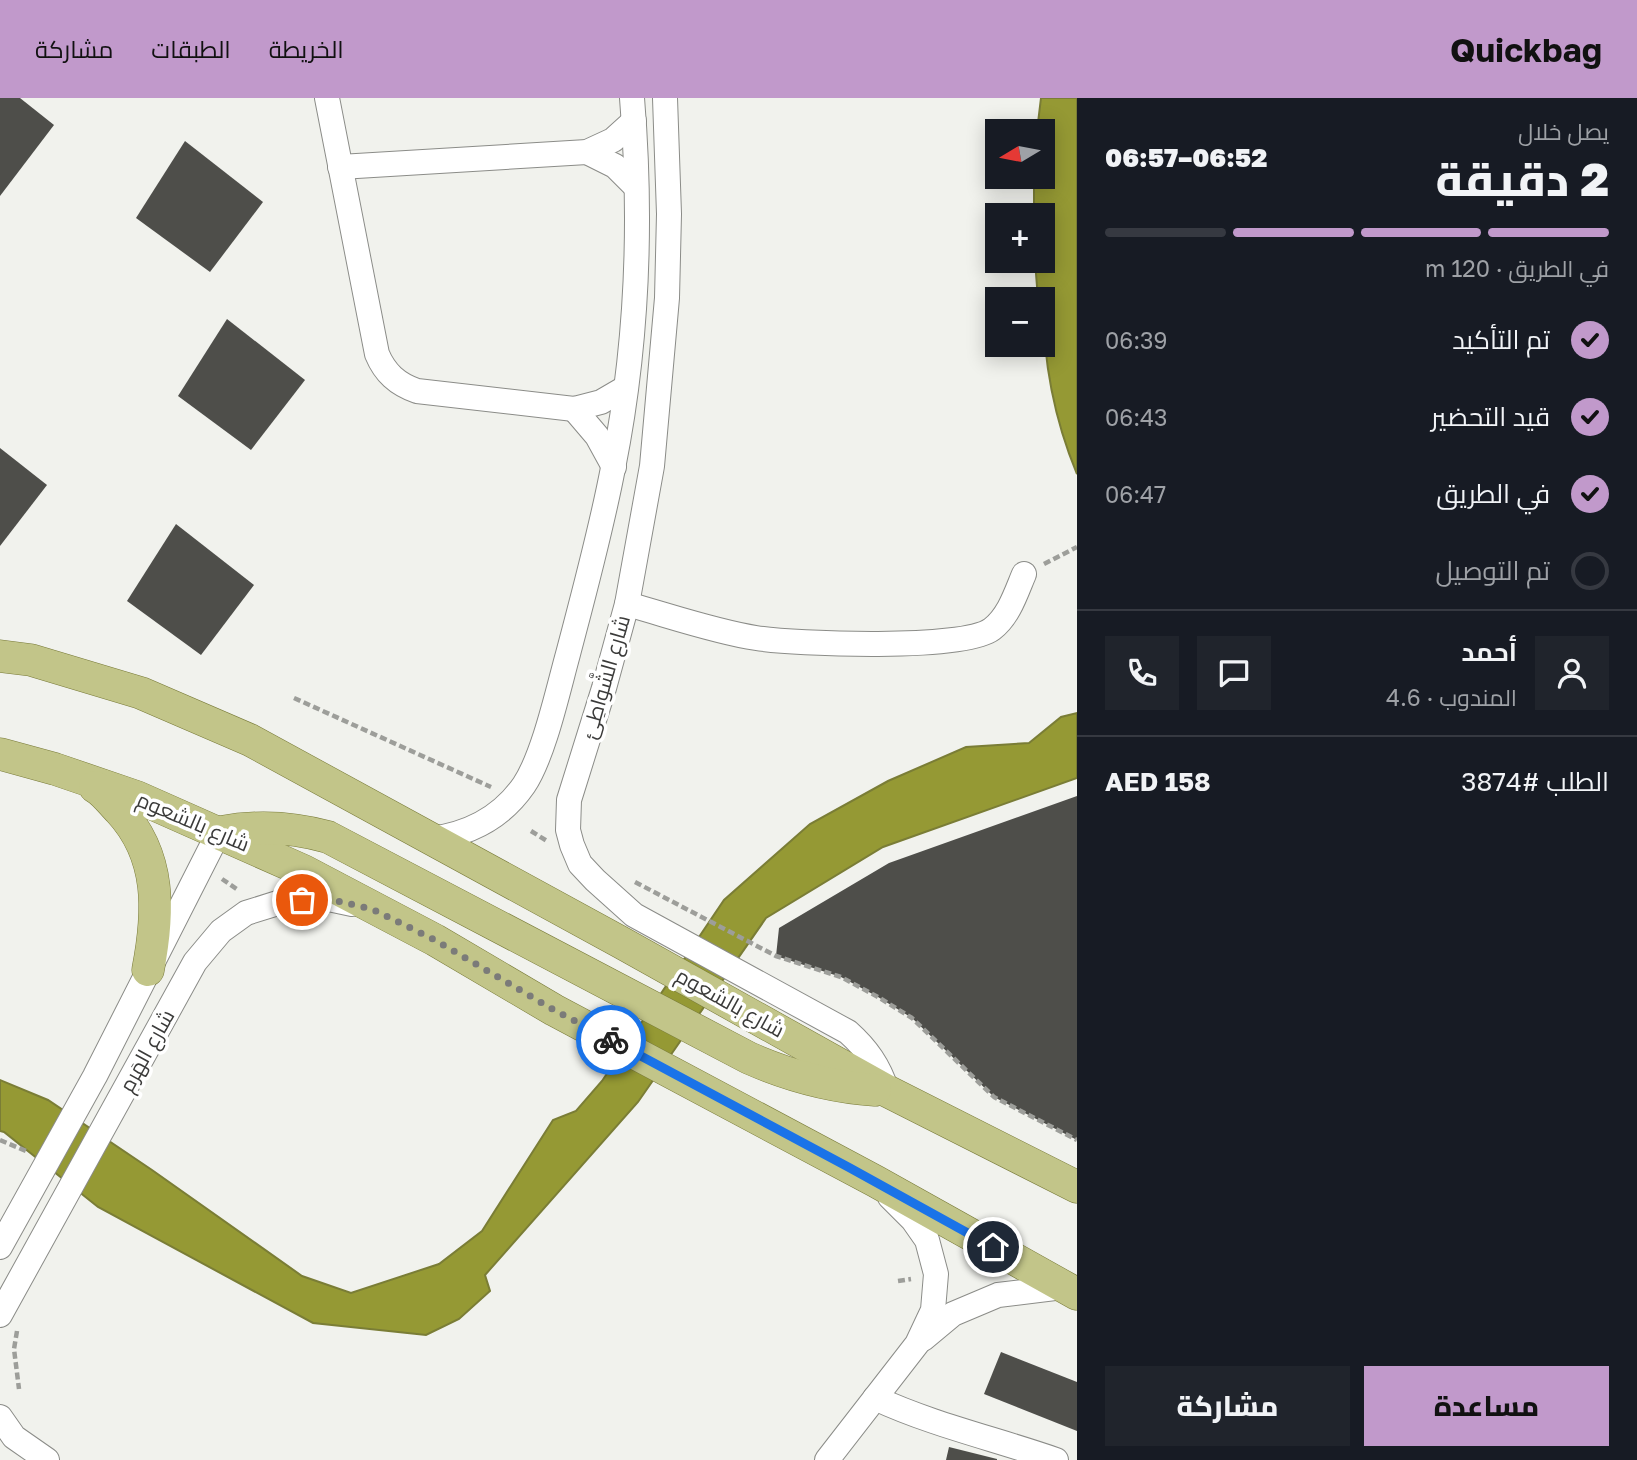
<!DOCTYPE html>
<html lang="ar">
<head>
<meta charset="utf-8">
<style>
	body { margin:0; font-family:"Golos Text",Cairo,sans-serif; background:#20242c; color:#f1f3f6; direction:rtl; height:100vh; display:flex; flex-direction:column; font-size:26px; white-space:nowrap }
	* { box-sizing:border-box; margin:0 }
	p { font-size:23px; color:#9ea1a6 }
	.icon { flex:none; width:38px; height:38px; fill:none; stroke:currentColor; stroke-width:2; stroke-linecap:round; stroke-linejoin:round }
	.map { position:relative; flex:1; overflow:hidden; direction:ltr }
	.drawer { display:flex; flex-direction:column; background:#171b24; width:560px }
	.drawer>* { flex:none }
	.needle { width:46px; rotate:260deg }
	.controls { position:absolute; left:985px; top:21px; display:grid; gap:14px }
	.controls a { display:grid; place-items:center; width:70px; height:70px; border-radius:0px; background:#171b24; box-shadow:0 4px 18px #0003; font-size:35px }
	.pin { position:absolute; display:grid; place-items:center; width:60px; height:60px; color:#fff; margin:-30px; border:4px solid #fff; border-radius:50%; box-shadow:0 2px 7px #0007 }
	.courier { position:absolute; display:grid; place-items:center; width:70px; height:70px; margin:-35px; border:5px solid #1a73e8; border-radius:50%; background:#fff; color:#222; box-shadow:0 2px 9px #0007 }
	.headline em { font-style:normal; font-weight:800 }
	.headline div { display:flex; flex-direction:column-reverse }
	.headline { display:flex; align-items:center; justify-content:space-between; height:119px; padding:0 28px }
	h1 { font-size:46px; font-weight:800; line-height:52px }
	.bar { display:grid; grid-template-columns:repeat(4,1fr); gap:10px 7px; align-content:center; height:84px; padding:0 28px }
	.bar i { height:9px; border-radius:5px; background:#363941 }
	.bar .active { background:#c199cb }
	.bar p { grid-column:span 4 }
	.line { display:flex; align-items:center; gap:18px; padding:0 28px; border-top:2px solid #363941 }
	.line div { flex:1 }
	.round { display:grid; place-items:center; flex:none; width:74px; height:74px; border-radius:0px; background:#20242c }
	ol { padding:0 28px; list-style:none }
	li { display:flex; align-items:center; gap:21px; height:77px }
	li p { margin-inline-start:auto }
	li .icon { padding:7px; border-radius:50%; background:#c199cb; color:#111; stroke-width:4 }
	li:last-child { color:#9ea1a6 }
	li i { width:38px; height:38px; border:4px solid #363941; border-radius:50% }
	.primary-button { display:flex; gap:14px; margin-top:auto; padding:14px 28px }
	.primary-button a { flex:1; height:80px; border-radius:0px; background:#c199cb; color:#111; font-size:28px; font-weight:800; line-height:80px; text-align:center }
	.primary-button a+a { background:#20242c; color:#f1f3f6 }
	header { display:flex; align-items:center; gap:42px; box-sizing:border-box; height:98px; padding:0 35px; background:#c199cb; color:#111 }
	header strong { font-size:33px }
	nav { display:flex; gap:38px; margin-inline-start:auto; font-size:24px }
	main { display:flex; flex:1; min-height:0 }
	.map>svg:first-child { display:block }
	.water { fill:#959934; stroke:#7a7d36; stroke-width:2 }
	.building { fill:#4e4e4a }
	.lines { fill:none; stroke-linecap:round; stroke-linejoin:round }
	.minor-casing { stroke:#8b8c88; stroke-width:26 }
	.major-casing { stroke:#797b3a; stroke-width:33 }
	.path { stroke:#9d9e9a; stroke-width:4.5; stroke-dasharray:7 3.5; stroke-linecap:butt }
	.minor { stroke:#fff; stroke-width:24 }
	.major { stroke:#c2c589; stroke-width:32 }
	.done { stroke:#7b7b79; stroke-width:7; stroke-dasharray:0 12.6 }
	.route { stroke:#1a73e8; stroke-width:9 }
	.labels { text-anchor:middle; stroke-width:7; stroke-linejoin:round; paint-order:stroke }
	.street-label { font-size:21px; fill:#3b3b3a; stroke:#fff }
</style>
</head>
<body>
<header>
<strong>Quickbag</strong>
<nav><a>الخريطة</a><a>الطبقات</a><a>مشاركة</a></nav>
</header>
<main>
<section class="drawer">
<div class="headline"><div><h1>2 دقيقة</h1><p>يصل خلال</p></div><em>06:52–06:57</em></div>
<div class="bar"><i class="active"></i><i class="active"></i><i class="active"></i><i></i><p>في الطريق · 120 m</p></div>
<ol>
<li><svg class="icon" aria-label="check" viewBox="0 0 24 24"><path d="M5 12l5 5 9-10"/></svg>تم التأكيد<p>06:39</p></li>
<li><svg class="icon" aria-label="check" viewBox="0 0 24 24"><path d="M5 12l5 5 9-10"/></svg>قيد التحضير<p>06:43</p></li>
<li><svg class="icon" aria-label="check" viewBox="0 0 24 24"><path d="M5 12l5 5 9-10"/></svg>في الطريق<p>06:47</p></li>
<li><i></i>تم التوصيل</li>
</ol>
<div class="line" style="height:126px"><a class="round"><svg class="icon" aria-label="person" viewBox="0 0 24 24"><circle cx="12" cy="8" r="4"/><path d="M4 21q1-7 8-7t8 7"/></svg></a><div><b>أحمد</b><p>المندوب · 4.6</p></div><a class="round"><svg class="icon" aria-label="chat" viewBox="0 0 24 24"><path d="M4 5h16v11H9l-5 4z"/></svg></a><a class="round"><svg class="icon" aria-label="phone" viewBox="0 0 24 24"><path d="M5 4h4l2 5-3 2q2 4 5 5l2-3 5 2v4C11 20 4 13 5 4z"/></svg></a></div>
<div class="line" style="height:91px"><div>الطلب #3874</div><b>AED 158</b></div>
<div class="primary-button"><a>مساعدة</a><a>مشاركة</a></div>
</section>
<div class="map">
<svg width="1077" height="1362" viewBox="0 0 1077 1362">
	<rect width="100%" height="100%" fill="#f1f2ed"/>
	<g class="water">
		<path d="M1041,0H1077V376C1054,321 1043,261 1043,201H1038L1035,163H1043V117H1034V79H1043V33H1037Z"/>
		<path d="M1077,615V680L883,749L766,820L638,1004L485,1177L490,1193L459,1221L426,1237L313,1225L98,1109L4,1034L0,1033V982L48,1002L152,1072L302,1178L351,1195L439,1166L482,1133L553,1022L576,1013L602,983L724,802L810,726L888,683L966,649L1029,645L1061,619Z"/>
	</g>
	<g class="building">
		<path d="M0,0H20L54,27L0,98Z"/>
		<path d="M185,43L263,104L210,174L136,120Z"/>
		<path d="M227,221L305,282L251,352L178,298Z"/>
		<path d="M0,350L47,387L0,448Z"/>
		<path d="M176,426L254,487L201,557L127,503Z"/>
		<path d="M1077,698V1042L994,999L912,920L878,899L841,879L776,858L779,830L889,765Z"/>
		<path d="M1001,1254L1077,1284V1333L984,1296Z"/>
		<path d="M949,1349L997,1361V1362H946Z"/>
	</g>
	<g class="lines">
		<g class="minor-casing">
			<g id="minor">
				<path d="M327,0L377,256C385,275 397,286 417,293L574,311L601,304L625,290"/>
				<path d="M665,0L669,116L667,200L652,368L627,506L604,590L569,702L568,732L572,747L580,766L595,782L634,817L848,934C867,951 879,968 887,993"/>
				<path d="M587,54L615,68L636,89"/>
				<path d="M340,69L587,54L613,42L634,23"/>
				<path d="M574,311L597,338L614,369"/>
				<path d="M627,506C667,517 716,534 756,540C796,546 963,553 992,531C1009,518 1016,495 1024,476"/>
				<path d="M431,741C469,736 502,719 524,687C544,657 558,592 568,556C584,495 601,433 613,370C637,250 642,122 632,0"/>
				<path d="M0,1149L95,978L219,734"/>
				<path d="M0,1217L195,864L221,833L246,815L281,804L324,800L352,806"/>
				<path d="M923,1241L953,1216L998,1197L1063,1189"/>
				<path d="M875,1300C933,1327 996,1341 1056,1362"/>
				<path d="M0,1319L14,1339L47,1362"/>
				<path d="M827,1362L917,1246L933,1212L936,1176L927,1142L913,1122L890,1099"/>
			</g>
		</g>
		<g class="major-casing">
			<g id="major">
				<path d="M0,558L31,562L141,595L250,642L622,845L887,993L1077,1089"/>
				<path d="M0,656L55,671L137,699L304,773L435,842L554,912L875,1083L1077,1196"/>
				<path d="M95,689C104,694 111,704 119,712C162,758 159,815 148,872"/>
				<path d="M221,734C258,727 292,729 328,739L749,960C790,978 831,989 875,992"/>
			</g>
		</g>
		<g class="path">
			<path d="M1044,466L1077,449"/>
			<path d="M294,600L491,689"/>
			<path d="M531,733L547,743"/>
			<path d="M222,781L238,792"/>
			<path d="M635,784L776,858L841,879L878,899L912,920L994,999L1077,1042"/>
			<path d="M0,1042L26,1053"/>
			<path d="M898,1183L911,1181"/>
			<path d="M17,1233L14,1251L19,1291"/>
		</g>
		<use href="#minor" class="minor"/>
		<use href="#major" class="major"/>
	</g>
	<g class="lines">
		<path class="done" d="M302,802L324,800L372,811L435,842L554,912L611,942"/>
		<path class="route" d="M611,942L850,1070L993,1149"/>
	</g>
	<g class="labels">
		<g class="street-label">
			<text transform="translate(606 579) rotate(-74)" y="7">شارع الشَّواطِئ</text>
			<text transform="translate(193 724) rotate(23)" y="7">شارع بالشعوم</text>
			<text transform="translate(730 905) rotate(29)" y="7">شارع بالشعوم</text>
			<text transform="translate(147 953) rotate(-61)" y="7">شارع الهَرم</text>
		</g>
	</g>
</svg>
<div class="controls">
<a><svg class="needle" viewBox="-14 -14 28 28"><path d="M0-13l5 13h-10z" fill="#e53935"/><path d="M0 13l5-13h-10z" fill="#9ea1a6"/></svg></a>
<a>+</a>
<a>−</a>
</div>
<div class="pin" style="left:302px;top:802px;background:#ea580c"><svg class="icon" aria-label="bag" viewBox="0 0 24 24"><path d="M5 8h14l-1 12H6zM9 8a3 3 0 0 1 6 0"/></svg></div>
<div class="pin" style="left:993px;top:1149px;background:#1f2937"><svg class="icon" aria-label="home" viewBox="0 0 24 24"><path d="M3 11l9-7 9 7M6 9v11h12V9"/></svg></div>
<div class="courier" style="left:611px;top:942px"><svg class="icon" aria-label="bike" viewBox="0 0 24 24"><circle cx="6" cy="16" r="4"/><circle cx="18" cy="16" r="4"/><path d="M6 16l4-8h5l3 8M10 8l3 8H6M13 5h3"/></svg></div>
</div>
</main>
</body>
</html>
